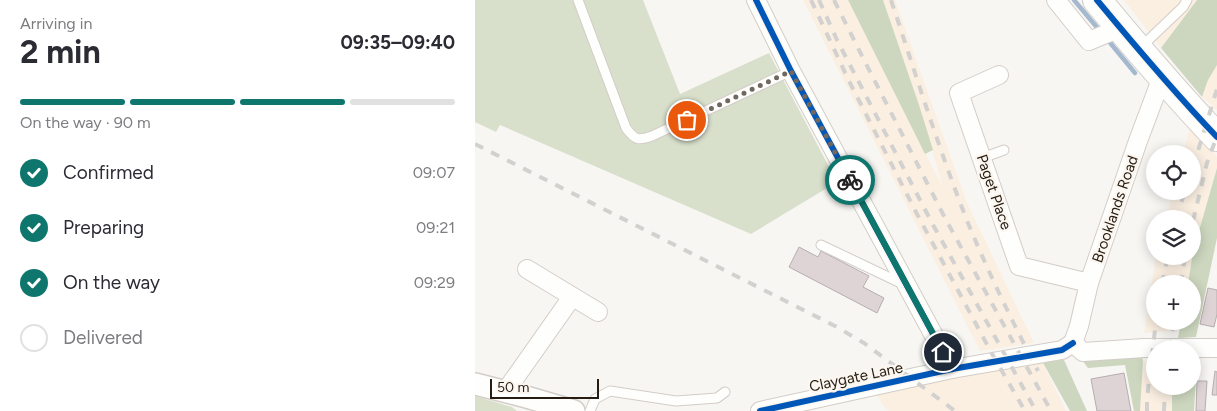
<!DOCTYPE html>
<html lang="en">
<head>
<meta charset="utf-8">
<style>
	body { margin:0; font-family:Figtree,sans-serif; background:#f7f7f7; color:#2b2b33; height:100vh; display:flex; flex-direction:column; font-size:19px; white-space:nowrap }
	* { box-sizing:border-box; margin:0 }
	p { font-size:16px; color:#7c7c81 }
	.icon { flex:none; width:28px; height:28px; fill:none; stroke:currentColor; stroke-width:2; stroke-linecap:round; stroke-linejoin:round }
	.map { position:relative; flex:1; overflow:hidden }
	.side { display:flex; flex-direction:column; background:#fff; width:475px }
	.side>* { flex:none }
	.buttons { position:absolute; left:671px; top:145px; display:grid; gap:10px }
	.buttons a { display:grid; place-items:center; width:55px; height:55px; border-radius:50%; background:#fff; box-shadow:0 2px 12px #0003; font-size:25px }
	.scale { position:absolute; left:15px; bottom:12px; width:109px; box-sizing:border-box; padding-left:5px; border:2px solid #261c11; border-top:0; font-size:14px; line-height:18px; white-space:nowrap; color:#261c11; -webkit-text-stroke:4px #fbf6f0; paint-order:stroke }
	.pin { position:absolute; display:grid; place-items:center; width:42px; height:42px; color:#fff; margin:-21px; border:2px solid #fff; border-radius:50%; box-shadow:0 1px 5px #0007 }
	.courier { position:absolute; display:grid; place-items:center; width:50px; height:50px; margin:-25px; border:4px solid #0f766e; border-radius:50%; background:#fff; color:#222; box-shadow:0 1px 6px #0007 }
	.headline em { font-style:normal; font-weight:700 }
	.headline div { display:flex; flex-direction:column-reverse }
	.headline { display:flex; align-items:center; justify-content:space-between; height:85px; padding:0 20px }
	h1 { font-size:32px; font-weight:700; line-height:38px }
	.bar { display:grid; grid-template-columns:repeat(4,1fr); gap:8px 5px; align-content:center; height:60px; padding:0 20px }
	.bar i { height:6px; border-radius:4px; background:#e1e1e2 }
	.bar .selected { background:#0f766e }
	.bar p { grid-column:span 4 }
	ol { padding:0 20px; list-style:none }
	li { display:flex; align-items:center; gap:15px; height:55px }
	li p { margin-inline-start:auto }
	li .icon { padding:5px; border-radius:50%; background:#0f766e; color:#fff; stroke-width:4 }
	li:last-child { color:#7c7c81 }
	li i { width:28px; height:28px; border:2px solid #e1e1e2; border-radius:50% }
	main { display:flex; flex:1; min-height:0 }
	.map>svg:first-child { display:block }
	.built { fill:#faefe1 }
	.green { fill:#d8e0cc }
	.forest { fill:#cdd7bf }
	.lines { fill:none; stroke-linecap:round; stroke-linejoin:round }
	.stream { stroke:#a4b8cf; stroke-width:4.5 }
	.building { fill:#dfd4d5; stroke:#b5aeaf }
	.service-casing { stroke:#d3cdc7; stroke-width:11 }
	.minor-casing { stroke:#d3cdc7; stroke-width:20 }
	.tertiary-casing { stroke:#d3cdc7; stroke-width:24 }
	.primary-casing { stroke:#d3cdc7; stroke-width:30 }
	.service { stroke:#fefefd; stroke-width:9 }
	.minor { stroke:#fefefd; stroke-width:18 }
	.tertiary { stroke:#fefefd; stroke-width:21 }
	.primary { stroke:#fefefd; stroke-width:28 }
	.rail { stroke:#d2d1cf; stroke-width:4; stroke-dasharray:9 9; stroke-linecap:butt }
	.cycleway-casing { stroke:#fbf6f0; stroke-width:9 }
	.cycleway { stroke:#0057b8; stroke-width:6 }
	.done { stroke:#706860; stroke-width:5; stroke-dasharray:0 9 }
	.route { stroke:#0f766e; stroke-width:6 }
	.labels { text-anchor:middle; stroke-width:5; stroke-linejoin:round; paint-order:stroke }
	.street-label { font-size:15px; fill:#261c11; stroke:#fbf6f0 }
</style>
</head>
<body>
<main>
<section class="side">
<div class="headline"><div><h1>2 min</h1><p>Arriving in</p></div><em>09:35–09:40</em></div>
<div class="bar"><i class="selected"></i><i class="selected"></i><i class="selected"></i><i></i><p>On the way · 90 m</p></div>
<ol>
<li><svg class="icon" aria-label="check" viewBox="0 0 24 24"><path d="M5 12l5 5 9-10"/></svg>Confirmed<p>09:07</p></li>
<li><svg class="icon" aria-label="check" viewBox="0 0 24 24"><path d="M5 12l5 5 9-10"/></svg>Preparing<p>09:21</p></li>
<li><svg class="icon" aria-label="check" viewBox="0 0 24 24"><path d="M5 12l5 5 9-10"/></svg>On the way<p>09:29</p></li>
<li><i></i>Delivered</li>
</ol>
</section>
<div class="map">
<svg width="742" height="411" viewBox="0 0 742 411">
	<rect width="100%" height="100%" fill="#f8f6f3"/>
	<g class="built">
		<path d="M328,0H373L440,134L468,187L444,105L408,0H420L492,203L559,343L505,351Z"/>
		<path d="M649,0H722L686,48Z"/>
		<path d="M742,65V110L727,97L733,80Z"/>
		<path d="M715,127L742,157V168L718,252L713,284H680V321H706L705,330L669,333L681,256H718V219H691L698,191H718V154H708Z"/>
		<path d="M567,361L591,411H414L409,407L400,392Z"/>
		<path d="M668,361H680V386H697V411H665Z"/>
	</g>
	<g class="green">
		<path d="M0,0H168L205,94L294,53L362,182L276,234L25,125L21,132L0,122Z"/>
		<path d="M0,396L37,407L42,411H0Z"/>
	</g>
	<g class="forest">
		<path d="M373,0H408L444,105L458,150L450,154Z"/>
		<path d="M722,0H742V65L733,80L727,97L686,48Z"/>
		<path d="M742,168V238L721,337L703,338L706,321H718V284H713L718,252Z"/>
		<path d="M667,356L668,361L665,411H659L650,365L613,368L607,360Z"/>
		<path d="M589,360L612,411H595L567,361Z"/>
		<path d="M718,361H722L719,411H697V386H718Z"/>
	</g>
	<g class="lines">
		<g class="stream">
			<path d="M599,0L625,31"/>
			<path d="M632,39L660,73"/>
		</g>
	</g>
	<g class="building">
		<path d="M324,247L343,257L346,251L394,276L388,287L409,298L402,313L314,267Z"/>
		<path d="M733,288L742,290V314L739,327L725,324Z"/>
		<path d="M740,371L742,372V395H737Z"/>
		<path d="M649,373L656,411H622L616,379Z"/>
		<path d="M722,381H732L730,411H721Z"/>
	</g>
	<g class="lines">
		<g class="service-casing">
			<g id="service">
				<path d="M103,0L151,128C160,140 163,141 177,136L316,71"/>
				<path d="M665,48L708,7L712,0"/>
				<path d="M507,158L529,150"/>
				<path d="M346,245L430,285"/>
				<path d="M115,411L120,399L135,391L201,401L242,398L250,392"/>
			</g>
		</g>
		<g class="minor-casing">
			<g id="minor">
				<path d="M281,0L316,71L477,369"/>
				<path d="M581,0L614,41L645,28"/>
				<path d="M524,75L484,93L544,266L614,283"/>
				<path d="M52,269L123,312"/>
				<path d="M598,343L604,326L614,283L663,141L687,77"/>
				<path d="M598,343L608,352L669,348H742"/>
				<path d="M30,392L97,297"/>
				<path d="M285,411L477,369L587,350L598,343"/>
			</g>
		</g>
		<g class="tertiary-casing">
			<path id="tertiary" d="M0,384L48,396L99,411"/>
		</g>
		<g class="primary-casing">
			<path id="primary" d="M622,0C661,47 700,93 742,137"/>
		</g>
		<use href="#service" class="service"/>
		<use href="#minor" class="minor"/>
		<use href="#tertiary" class="tertiary"/>
		<use href="#primary" class="primary"/>
		<g class="rail">
			<path d="M336,0L374,81L442,214L516,352L550,411"/>
			<path d="M344,0L362,40L457,223L561,411"/>
			<path d="M359,0L386,54L470,218L576,411"/>
			<path d="M416,0C441,75 464,150 493,223C514,274 538,323 563,371"/>
			<path d="M0,144L360,326L389,343L480,411"/>
			<path d="M718,167L742,89"/>
			<path d="M701,219L710,191"/>
			<path d="M718,221L732,163L742,136"/>
			<path d="M687,284L693,256"/>
			<path d="M706,284L710,256"/>
			<path d="M695,349L699,321"/>
			<path d="M672,411V398L681,321"/>
			<path d="M689,411L690,386"/>
		</g>
		<g class="cycleway-casing">
			<g id="cycleway">
				<path d="M281,0L316,71L477,369"/>
				<path d="M622,0C661,47 700,93 742,137"/>
				<path d="M285,411L477,369L587,350L598,343"/>
			</g>
		</g>
		<use href="#cycleway" class="cycleway"/>
	</g>
	<g class="lines">
		<path class="done" d="M212,120L316,71L375,180"/>
		<path class="route" d="M375,180L468,352"/>
	</g>
	<g class="labels">
		<g class="street-label">
			<text transform="translate(519 192) rotate(71)" y="5">Paget Place</text>
			<text transform="translate(640 209) rotate(-71)" y="5">Brooklands Road</text>
			<text transform="translate(381 377) rotate(-12)" y="5">Claygate Lane</text>
		</g>
	</g>
</svg>
<div class="buttons">
<a><svg class="icon" aria-label="locate" viewBox="0 0 24 24"><circle cx="12" cy="12" r="6"/><path d="M12 2v4M12 18v4M2 12h4M18 12h4"/></svg></a>
<a><svg class="icon" aria-label="layers" viewBox="0 0 24 24"><path d="M12 4l9 5-9 5-9-5zM3 14l9 5 9-5"/></svg></a>
<a>+</a>
<a>−</a>
</div>
<div class="scale">50 m</div>
<div class="pin" style="left:212px;top:120px;background:#ea580c"><svg class="icon" aria-label="bag" viewBox="0 0 24 24"><path d="M5 8h14l-1 12H6zM9 8a3 3 0 0 1 6 0"/></svg></div>
<div class="pin" style="left:468px;top:352px;background:#1f2937"><svg class="icon" aria-label="home" viewBox="0 0 24 24"><path d="M3 11l9-7 9 7M6 9v11h12V9"/></svg></div>
<div class="courier" style="left:375px;top:180px"><svg class="icon" aria-label="bike" viewBox="0 0 24 24"><circle cx="6" cy="16" r="4"/><circle cx="18" cy="16" r="4"/><path d="M6 16l4-8h5l3 8M10 8l3 8H6M13 5h3"/></svg></div>
</div>
</main>
</body>
</html>
